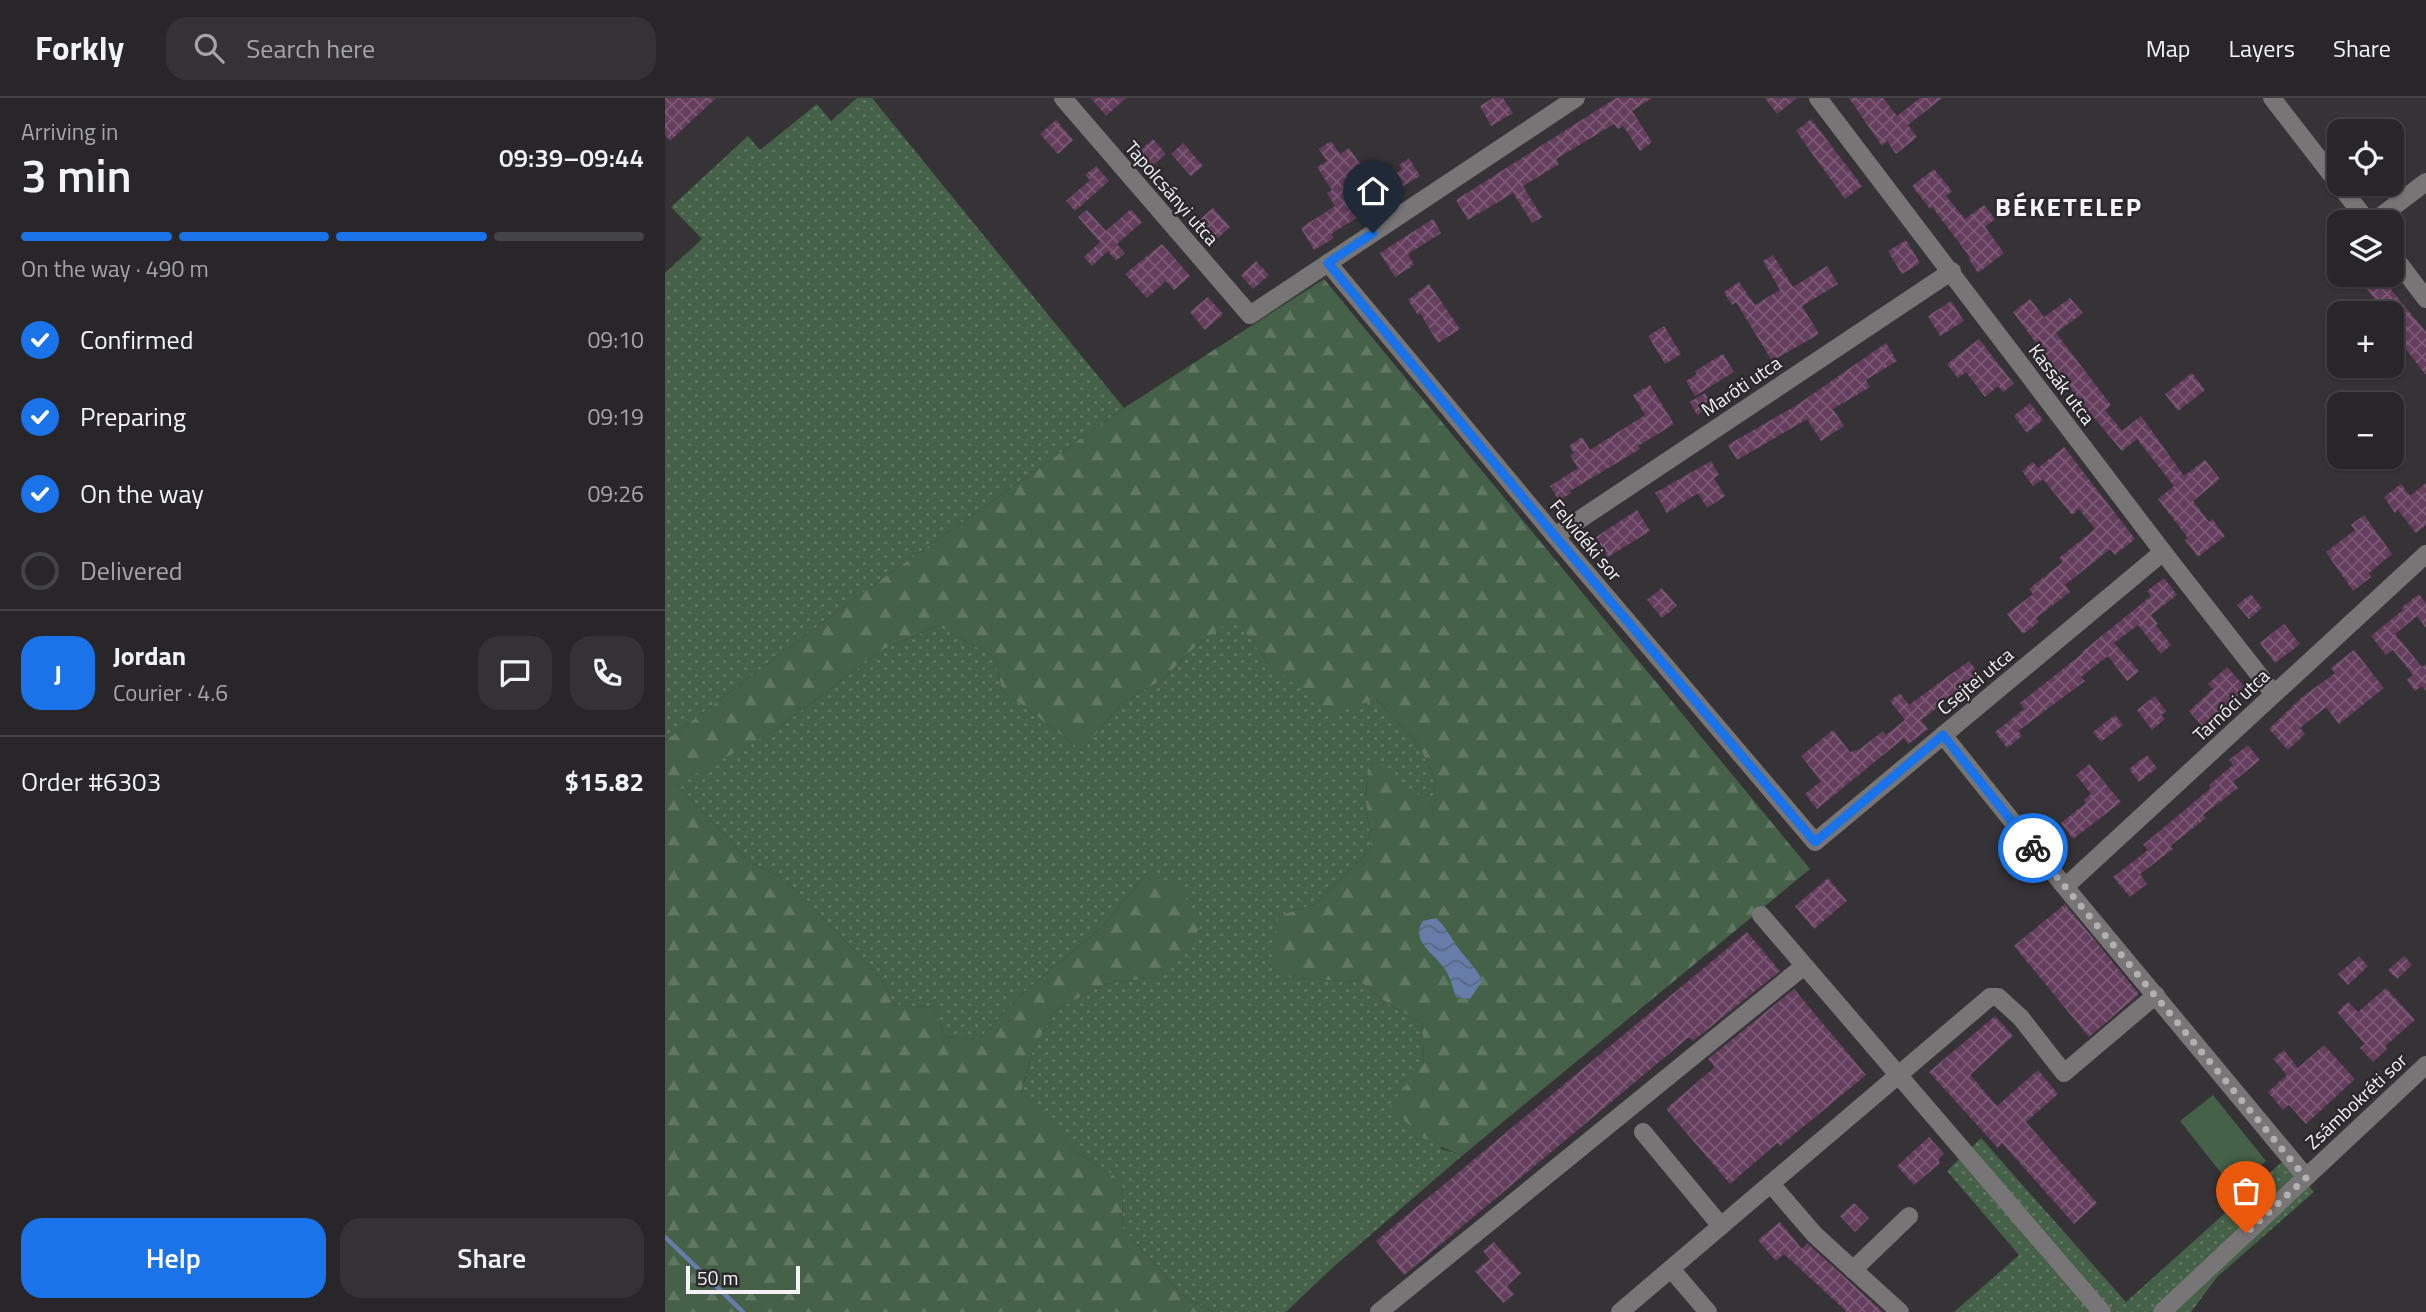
<!DOCTYPE html>
<html lang="en">
<head>
<meta charset="utf-8">
<style>
	body { margin:0; font-family:"Titillium Web",sans-serif; background:#343234; color:#f1f3f6; height:100vh; display:flex; flex-direction:column; font-size:26px; white-space:nowrap }
	* { box-sizing:border-box; margin:0 }
	p { font-size:23px; color:#a5a5a8 }
	.icon { flex:none; width:38px; height:38px; fill:none; stroke:currentColor; stroke-width:2; stroke-linecap:round; stroke-linejoin:round }
	.map { position:relative; flex:1; overflow:hidden }
	.panel { display:flex; flex-direction:column; background:#282628; width:665px }
	.panel>* { flex:none }
	.tools { position:absolute; left:1662px; top:21px; display:grid; gap:14px }
	.tools a { display:grid; place-items:center; width:77px; height:77px; border-radius:14px; background:#282628; box-shadow:0 2px 5px #0004,0 0 0 2px #444345; font-size:35px }
	.scale { position:absolute; left:21px; bottom:18px; width:114px; box-sizing:border-box; padding-left:7px; border:4px solid #f4f3f5; border-top:0; font-size:19px; line-height:24px; white-space:nowrap; color:#f4f3f5; -webkit-text-stroke:5px #2b292c; paint-order:stroke }
	.pin { position:absolute; display:grid; place-items:center; width:60px; height:60px; color:#fff; margin:-72px -30px; border-radius:50% 50% 50% 0; rotate:-45deg; box-shadow:0 0 7px #0007 }
	.pin .icon { rotate:45deg }
	.courier { position:absolute; display:grid; place-items:center; width:70px; height:70px; margin:-35px; border:5px solid #1a73e8; border-radius:50%; background:#fff; color:#222; box-shadow:0 2px 9px #0007 }
	.headline em { font-style:normal; font-weight:600 }
	.headline div { display:flex; flex-direction:column-reverse }
	.headline { display:flex; align-items:center; justify-content:space-between; height:119px; padding:0 21px }
	h1 { font-size:46px; font-weight:600; line-height:52px }
	.bar { display:grid; grid-template-columns:repeat(4,1fr); gap:10px 7px; align-content:center; height:84px; padding:0 21px }
	.bar i { height:9px; border-radius:5px; background:#444345 }
	.bar .active { background:#1a73e8 }
	.bar p { grid-column:span 4 }
	.line { display:flex; align-items:center; gap:18px; padding:0 21px; border-top:2px solid #444345 }
	.line div { flex:1 }
	.round { display:grid; place-items:center; flex:none; width:74px; height:74px; border-radius:21px; background:#343234 }
	ol { padding:0 21px; list-style:none }
	li { display:flex; align-items:center; gap:21px; height:77px }
	li p { margin-inline-start:auto }
	li .icon { padding:7px; border-radius:50%; background:#1a73e8; color:#fff; stroke-width:4 }
	li:last-child { color:#a5a5a8 }
	li i { width:38px; height:38px; border:4px solid #444345; border-radius:50% }
	.button { display:flex; gap:14px; margin-top:auto; padding:14px 21px }
	.button a { flex:1; height:80px; border-radius:21px; background:#1a73e8; color:#fff; font-size:28px; font-weight:600; line-height:80px; text-align:center }
	.button a+a { background:#343234; color:#f1f3f6 }
	header { display:flex; align-items:center; gap:42px; box-sizing:border-box; height:98px; padding:0 35px; background:#282628; border-bottom:2px solid #444345 }
	header strong { font-size:33px }
	nav { display:flex; gap:38px; margin-inline-start:auto; font-size:24px }
	.search { width:490px; height:63px; background:#343234; display:flex; align-items:center; gap:18px; box-sizing:border-box; padding:0 24px; border-radius:21px; color:#a5a5a8; font-size:26px }
	main { display:flex; flex:1; min-height:0 }
	.map>svg:first-child { display:block }
	.grass { fill:url(#grass-dots) }
	.forest { fill:url(#forest-firs) }
	.garden { fill:#456147 }
	.water { fill:url(#water-waves) }
	.lines { fill:none; stroke-linecap:round; stroke-linejoin:round }
	.stream { stroke:#667da9; stroke-width:4.5 }
	.building { fill:url(#building-cross-hatch) }
	.minor { stroke:#777575; stroke-width:18 }
	.done { stroke:#b1b0b2; stroke-width:7; stroke-dasharray:0 12.6 }
	.route { stroke:#1a73e8; stroke-width:9 }
	.labels { text-anchor:middle; stroke-width:5; stroke-linejoin:round; paint-order:stroke }
	.street-label { font-size:19px; fill:#f4f3f5; stroke:#2b292c }
	.district-label { font-size:26px; font-weight:bold; letter-spacing:2px; fill:#f4f3f5; stroke:#2b292c }
</style>
</head>
<body>
<header>
<strong>Forkly</strong>
<div class="search"><svg class="icon" aria-label="search" viewBox="0 0 24 24"><circle cx="10" cy="10" r="6"/><path d="M15 15l6 6"/></svg>Search here</div>
<nav><a>Map</a><a>Layers</a><a>Share</a></nav>
</header>
<main>
<section class="panel">
<div class="headline"><div><h1>3 min</h1><p>Arriving in</p></div><em>09:39–09:44</em></div>
<div class="bar"><i class="active"></i><i class="active"></i><i class="active"></i><i></i><p>On the way · 490 m</p></div>
<ol>
<li><svg class="icon" aria-label="check" viewBox="0 0 24 24"><path d="M5 12l5 5 9-10"/></svg>Confirmed<p>09:10</p></li>
<li><svg class="icon" aria-label="check" viewBox="0 0 24 24"><path d="M5 12l5 5 9-10"/></svg>Preparing<p>09:19</p></li>
<li><svg class="icon" aria-label="check" viewBox="0 0 24 24"><path d="M5 12l5 5 9-10"/></svg>On the way<p>09:26</p></li>
<li><i></i>Delivered</li>
</ol>
<div class="line" style="height:126px"><b class="round" style="background:#1a73e8;color:#fff">J</b><div><b>Jordan</b><p>Courier · 4.6</p></div><a class="round"><svg class="icon" aria-label="chat" viewBox="0 0 24 24"><path d="M4 5h16v11H9l-5 4z"/></svg></a><a class="round"><svg class="icon" aria-label="phone" viewBox="0 0 24 24"><path d="M5 4h4l2 5-3 2q2 4 5 5l2-3 5 2v4C11 20 4 13 5 4z"/></svg></a></div>
<div class="line" style="height:91px"><div>Order #6303</div><b>$15.82</b></div>
<div class="button"><a>Help</a><a>Share</a></div>
</section>
<div class="map">
<svg width="1761" height="1214" viewBox="0 0 1761 1214">
	<defs>
		<pattern id="grass-dots" width="8" height="8" patternUnits="userSpaceOnUse" patternTransform="scale(1.75)"><rect width="8" height="8" fill="#456147"/><path d="M2 2h.1M6 6h.1" fill="none" stroke="#607862" stroke-width="1.8" stroke-linecap="round"/></pattern>
		<pattern id="forest-firs" width="22" height="20" patternUnits="userSpaceOnUse" patternTransform="scale(1.75)"><rect width="22" height="20" fill="#456147"/><path d="M5 1l3.5 6h-7zM16 11l3.5 6h-7z" fill="#607862"/></pattern>
		<pattern id="water-waves" width="16" height="10" patternUnits="userSpaceOnUse" patternTransform="scale(1.75)"><rect width="16" height="10" fill="#667da9"/><path d="M0 5q4-4 8 0t8 0" fill="none" stroke="#5a6883"/></pattern>
		<pattern id="building-cross-hatch" width="8" height="8" patternUnits="userSpaceOnUse" patternTransform="scale(1.75)"><rect width="8" height="8" fill="#653d5d"/><path d="M0 0l8 8M0 8l8-8" fill="none" stroke="#7c5a75"/></pattern>
	</defs>
	<rect width="100%" height="100%" fill="#353336"/>
	<g class="grass">
		<path d="M192,0H207L459,310L190,500L0,643V175L37,141L6,109L83,38L95,52L152,6L166,23Z"/>
		<path d="M570,519L605,568L711,601L753,646L771,682L766,706L703,662L701,703L706,751L650,806L613,818L618,879L695,884L725,907L757,925L759,966L776,1051L798,1057L666,1171L621,1214H548L517,1197L458,1130L457,1083L409,1052L356,996L368,952L391,912L440,886L491,879L482,775L438,828L353,899L314,941L280,939L269,909L229,907L216,880L121,782L85,764L11,685L109,633L219,551L273,528L330,559L337,592L417,653L455,607L498,581L533,546Z"/>
		<path d="M1316,1040L1461,1204L1617,1064L1626,1068L1649,1094L1552,1179L1526,1214H1289L1354,1157L1282,1073Z"/>
	</g>
	<path class="forest" d="M659,181L1145,771L798,1057C763,1047 749,1032 724,1007L759,966L757,925L725,907L695,884L617,879L606,856L613,818L650,806L706,751L701,703L703,662L766,705L771,682L753,646L711,601L670,616L605,568L570,520L533,546L498,581L455,607L417,653L337,592L330,559L273,528L219,551L109,633L12,686L85,764L121,782L216,880L229,907L269,909L280,939L314,941L353,899L438,828L482,775L513,788L537,825L522,853L491,879L440,886L391,912L368,952L356,995L409,1052L457,1083L458,1130L517,1197L548,1214H0V643L190,500L459,310Z"/>
	<path class="garden" d="M1548,997L1601,1063L1568,1090L1515,1023Z"/>
	<path class="water" d="M771,820C781,829 786,840 794,851C802,862 812,870 817,883L805,901L791,899C788,891 786,881 781,873C771,856 744,843 758,823Z"/>
	<g class="lines">
		<path class="stream" d="M0,1139L78,1214"/>
	</g>
	<g class="building">
		<path d="M0,0H51L5,43L0,37Z"/>
		<path d="M426,0H461L441,18Z"/>
		<path d="M828,0H838L848,15L826,28L815,8Z"/>
		<path d="M951,0H987L967,13L987,44L975,53L958,28L953,31L949,26L891,61L894,66L858,88L877,119L867,125L848,95L803,122L791,102Z"/>
		<path d="M1100,0H1132L1112,16Z"/>
		<path d="M1184,0H1218L1232,18L1255,0H1277L1243,27L1252,39L1231,56L1222,43L1217,48Z"/>
		<path d="M1146,21L1197,88L1180,101L1131,33Z"/>
		<path d="M391,22L408,42L393,56L375,36Z"/>
		<path d="M488,41L501,56L484,71L471,56Z"/>
		<path d="M666,43L675,56L684,50L696,67L691,70L705,91L737,71L734,67L744,60L755,78L694,114L696,117L666,136L669,140L649,152L636,130L670,108L662,95L667,92L652,69L662,63L654,51Z"/>
		<path d="M518,45L538,68L526,78L506,56Z"/>
		<path d="M431,68L444,83L410,113L401,103L425,82L420,77Z"/>
		<path d="M1269,71L1287,93L1281,98L1300,121L1319,107L1330,121L1320,129L1339,155L1313,175L1303,160L1305,159L1267,109L1265,111L1247,88Z"/>
		<path d="M548,110L565,129L549,144L532,124Z"/>
		<path d="M466,111L477,124L452,146L460,155L451,163L443,153L427,168L419,159L435,144L413,119L422,112L441,133Z"/>
		<path d="M768,121L776,135L743,156L749,167L730,179L715,155Z"/>
		<path d="M1241,142L1255,165L1237,176L1223,153Z"/>
		<path d="M497,146L525,178L509,192L501,183L482,200L460,176Z"/>
		<path d="M1108,157L1128,189L1162,168L1173,186L1137,208L1154,236L1107,263L1071,204L1067,207L1059,194L1074,184L1090,207L1115,192L1098,163Z"/>
		<path d="M591,163L604,177L588,191L576,177Z"/>
		<path d="M1691,177H1714L1761,234V277L1736,245L1727,252V215H1721Z"/>
		<path d="M764,186L795,231L773,245L755,215L753,217L743,202Z"/>
		<path d="M543,199L558,216L540,232L525,214Z"/>
		<path d="M1405,200L1418,215L1391,235L1446,307L1440,312L1457,333L1476,318L1519,378L1540,362L1555,381L1528,403L1544,424L1547,421L1560,438L1533,459L1520,442L1523,440L1493,401L1509,388L1472,341L1457,353L1402,287L1348,214L1365,201L1379,219Z"/>
		<path d="M1286,203L1299,223L1275,238L1263,218Z"/>
		<path d="M999,228L1016,256L1000,266L983,238Z"/>
		<path d="M1314,241L1349,286L1338,294L1333,288L1320,299L1301,274L1293,280L1282,266Z"/>
		<path d="M1221,245L1232,263L1201,282L1205,289L1168,311L1179,328L1156,343L1142,321L1072,362L1063,347L1132,307Z"/>
		<path d="M1058,256L1069,274L1030,298L1021,283L1032,276L1030,273Z"/>
		<path d="M1527,275L1540,292L1513,313L1500,296Z"/>
		<path d="M985,287L1009,326L973,348L975,351L905,393L906,395L894,403L885,388L913,370L905,357L909,355L904,348L917,339L925,352L980,317L968,297Z"/>
		<path d="M1040,295L1047,308L1032,317L1025,304Z"/>
		<path d="M1365,305L1378,322L1362,335L1349,318Z"/>
		<path d="M1399,349L1470,441L1450,457L1445,451L1400,487L1405,494L1371,520L1374,524L1358,536L1342,516L1368,496L1364,491L1398,464L1394,460L1430,431L1414,411L1407,417L1378,381L1368,388L1357,373L1368,364L1373,370Z"/>
		<path d="M1046,363L1054,377L1049,380L1060,398L1042,410L1033,395L1002,415L990,395Z"/>
		<path d="M1761,385V427L1751,435L1733,412L1730,415L1719,399L1736,386L1745,398Z"/>
		<path d="M972,412L985,433L943,459L931,439Z"/>
		<path d="M1699,417L1727,456L1704,475L1706,479L1688,493L1661,454L1690,432L1686,427Z"/>
		<path d="M1499,480L1512,497L1486,517L1493,526L1491,527L1506,547L1496,556L1473,527L1449,545L1474,573L1462,583L1443,558L1416,579L1420,583L1353,633L1357,638L1342,650L1330,634L1359,611L1355,605L1418,555L1417,554L1486,498L1482,493Z"/>
		<path d="M997,490L1012,508L997,520L982,502Z"/>
		<path d="M1586,496L1597,510L1584,521L1572,507Z"/>
		<path d="M1754,496L1761,505V530L1752,518L1730,536L1757,569L1761,566V593L1757,588L1750,593L1742,582L1748,577L1728,552L1721,557L1706,538L1738,512L1736,510Z"/>
		<path d="M1619,526L1635,546L1610,565L1595,545Z"/>
		<path d="M1689,552L1719,590L1674,626L1661,609L1635,630L1640,636L1623,652L1604,631L1636,600L1670,575L1666,570Z"/>
		<path d="M1304,563L1315,577L1256,622L1263,631L1243,646L1239,640L1152,711L1140,696L1156,683L1136,658L1168,632L1185,654L1195,651L1218,633L1221,637L1240,622L1225,603L1235,595L1244,607Z"/>
		<path d="M1562,569L1581,590L1538,629L1524,613L1548,591L1543,586Z"/>
		<path d="M1490,598L1501,613L1496,617L1500,621L1487,632L1472,612Z"/>
		<path d="M1450,617L1458,627L1436,644L1428,634Z"/>
		<path d="M1583,647L1595,662L1568,684L1573,690L1538,717L1541,720L1505,748L1508,751L1475,776L1482,786L1465,799L1448,779L1483,752L1478,747L1546,690L1544,687L1568,667L1564,662Z"/>
		<path d="M1482,657L1492,670L1474,684L1464,671Z"/>
		<path d="M1424,666L1456,704L1408,741L1396,725L1421,705L1419,702L1426,696L1411,677Z"/>
		<path d="M1163,780L1182,803L1149,831L1130,808Z"/>
		<path d="M1400,806L1474,896L1424,939L1349,848Z"/>
		<path d="M1082,834L1115,873L1028,943L1024,939L739,1177L711,1143Z"/>
		<path d="M1694,858L1703,868L1683,887L1673,876Z"/>
		<path d="M1739,858L1747,867L1732,881L1723,872Z"/>
		<path d="M1721,890L1750,922L1720,948L1722,951L1708,964L1695,950L1700,946L1672,914L1683,904L1693,914Z"/>
		<path d="M1129,891L1201,977L1115,1048L1112,1045L1065,1086L1001,1011L1050,969L1043,961Z"/>
		<path d="M1330,918L1348,938L1305,977L1332,1008L1373,972L1393,996L1361,1024L1432,1105L1409,1126L1337,1045L1333,1050L1264,974Z"/>
		<path d="M1659,947L1690,981L1641,1026L1624,1007L1618,1012L1603,994L1622,977L1608,961L1619,952L1633,970Z"/>
		<path d="M1264,1039L1279,1056L1273,1062L1275,1065L1249,1087L1232,1068Z"/>
		<path d="M1189,1105L1204,1120L1190,1134L1175,1118Z"/>
		<path d="M1115,1124L1137,1151L1142,1145L1218,1214H1182L1119,1156L1111,1163L1093,1142Z"/>
		<path d="M829,1144L856,1175L842,1188L849,1196L838,1205L810,1173L825,1161L818,1153Z"/>
	</g>
	<g class="lines">
		<g class="minor">
			<path d="M398,0L585,217L911,0"/>
			<path d="M1153,0L1498,454L1609,596"/>
			<path d="M1607,0L1703,124"/>
			<path d="M1708,124L1761,84"/>
			<path d="M1727,156L1761,201"/>
			<path d="M663,165L890,438L1150,744L1498,454"/>
			<path d="M890,438L1287,173"/>
			<path d="M1278,637L1400,789L1641,1079"/>
			<path d="M1400,789L1761,456"/>
			<path d="M1096,817L1437,1214"/>
			<path d="M978,1034L1056,1128"/>
			<path d="M1106,1086L1150,1137L1235,1214"/>
			<path d="M1006,1171L1043,1214"/>
			<path d="M1188,1172L1244,1118"/>
			<path d="M714,1214L1139,868"/>
			<path d="M955,1214L1325,899H1333L1356,920L1399,975L1491,897"/>
			<path d="M1497,1214L1761,967"/>
		</g>
	</g>
	<g class="lines">
		<path class="done" d="M1368,750L1641,1080L1581,1135"/>
		<path class="route" d="M708,135L663,165L890,438L1150,744L1278,637L1368,750"/>
	</g>
	<g class="labels">
		<g class="street-label">
			<text transform="translate(507 95) rotate(49)" y="7">Tapolcsányi utca</text>
			<text transform="translate(1397 286) rotate(53)" y="7">Kassák utca</text>
			<text transform="translate(1076 288) rotate(-34)" y="7">Maróti utca</text>
			<text transform="translate(921 442) rotate(50)" y="7">Felvidéki sor</text>
			<text transform="translate(1310 583) rotate(-40)" y="7">Csejtei utca</text>
			<text transform="translate(1566 607) rotate(-43)" y="7">Tarnóci utca</text>
			<text transform="translate(1691 1003) rotate(-43)" y="7">Zsámbokréti sor</text>
		</g>
		<g class="district-label">
			<text x="1404" y="118">BÉKETELEP</text>
		</g>
	</g>
</svg>
<div class="tools">
<a><svg class="icon" aria-label="locate" viewBox="0 0 24 24"><circle cx="12" cy="12" r="6"/><path d="M12 2v4M12 18v4M2 12h4M18 12h4"/></svg></a>
<a><svg class="icon" aria-label="layers" viewBox="0 0 24 24"><path d="M12 4l9 5-9 5-9-5zM3 14l9 5 9-5"/></svg></a>
<a>+</a>
<a>−</a>
</div>
<div class="scale">50 m</div>
<div class="pin" style="left:1581px;top:1135px;background:#ea580c"><svg class="icon" aria-label="bag" viewBox="0 0 24 24"><path d="M5 8h14l-1 12H6zM9 8a3 3 0 0 1 6 0"/></svg></div>
<div class="pin" style="left:708px;top:135px;background:#1f2937"><svg class="icon" aria-label="home" viewBox="0 0 24 24"><path d="M3 11l9-7 9 7M6 9v11h12V9"/></svg></div>
<div class="courier" style="left:1368px;top:750px"><svg class="icon" aria-label="bike" viewBox="0 0 24 24"><circle cx="6" cy="16" r="4"/><circle cx="18" cy="16" r="4"/><path d="M6 16l4-8h5l3 8M10 8l3 8H6M13 5h3"/></svg></div>
</div>
</main>
</body>
</html>
